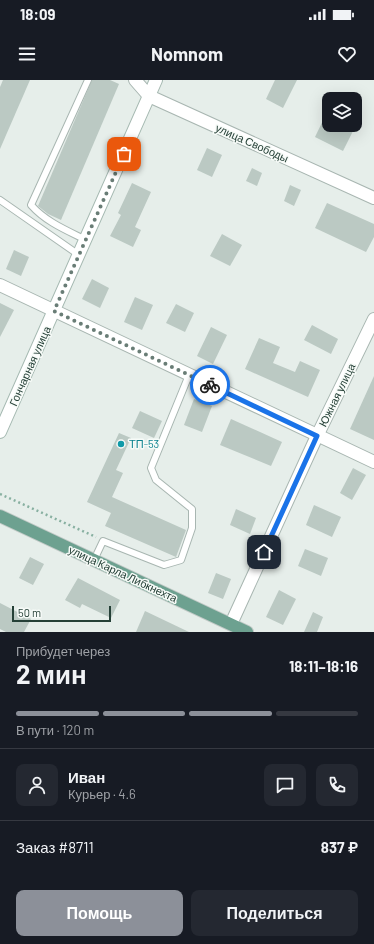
<!DOCTYPE html>
<html lang="ru">
<head>
<meta charset="utf-8">
<style>
	body { margin:0; font-family:Barlow,sans-serif; background:#242831; color:#f1f3f6; height:100vh; display:flex; flex-direction:column; font-size:15px; white-space:nowrap }
	* { box-sizing:border-box; margin:0 }
	p { font-size:13px; color:#9ea1a6 }
	.icon { flex:none; width:22px; height:22px; fill:none; stroke:currentColor; stroke-width:2; stroke-linecap:round; stroke-linejoin:round }
	.map { position:relative; height:552px; overflow:hidden }
	.sheet { display:flex; flex-direction:column; background:#171b24; flex:1 }
	.sheet>* { flex:none }
	.controls { position:absolute; left:322px; top:12px; display:grid; gap:8px }
	.controls a { display:grid; place-items:center; width:40px; height:40px; border-radius:8px; background:#171b24; box-shadow:0 4px 16px #0002; font-size:20px }
	.scale { position:absolute; left:12px; bottom:10px; width:99px; box-sizing:border-box; padding-left:4px; border:2px solid #254037; border-top:0; font-size:11px; line-height:14px; white-space:nowrap; color:#254037; -webkit-text-stroke:3px #f7fbf8; paint-order:stroke }
	.pin { position:absolute; display:grid; place-items:center; width:34px; height:34px; color:#fff; margin:-17px; border-radius:8px; box-shadow:0 2px 6px #0006 }
	.courier { position:absolute; display:grid; place-items:center; width:40px; height:40px; margin:-20px; border:3px solid #1a73e8; border-radius:50%; background:#fff; color:#222; box-shadow:0 1px 5px #0007 }
	.overview em { font-style:normal; font-weight:700 }
	.overview div { display:flex; flex-direction:column-reverse }
	.overview { display:flex; align-items:center; justify-content:space-between; height:68px; padding:0 16px }
	h1 { font-size:26px; font-weight:700; line-height:30px }
	.bar { display:grid; grid-template-columns:repeat(4,1fr); gap:6px 4px; align-content:center; height:48px; padding:0 16px }
	.bar i { height:5px; border-radius:3px; background:#363941 }
	.bar .current { background:#8c9099 }
	.bar p { grid-column:span 4 }
	.line { display:flex; align-items:center; gap:10px; padding:0 16px; border-top:1px solid #363941 }
	.line div { flex:1 }
	.round { display:grid; place-items:center; flex:none; width:42px; height:42px; border-radius:8px; background:#242831 }
	.button { display:flex; gap:8px; margin-top:auto; padding:8px 16px }
	.button a { flex:1; height:46px; border-radius:8px; background:#8c9099; color:#fff; font-size:16px; font-weight:700; line-height:46px; text-align:center }
	.button a+a { background:#242831; color:#f1f3f6 }
	.status { display:flex; justify-content:space-between; align-items:center; height:28px; padding:0 20px; background:#171b24; direction:ltr }
	.status svg { height:11px; fill:currentColor }
	header { display:flex; justify-content:space-between; align-items:center; height:52px; padding:0 16px; background:#171b24; font-size:18px; font-weight:700 }
	.map>svg:first-child { display:block }
	.building { fill:#bbc9c3 }
	.lines { fill:none; stroke-linecap:round; stroke-linejoin:round }
	.lane-casing { stroke:#a8b6b1; stroke-width:8 }
	.street-casing { stroke:#a8b6b1; stroke-width:14 }
	.secondary-casing { stroke:#a5b9b1; stroke-width:14 }
	.primary-casing { stroke:#c2cac7; stroke-width:14 }
	.path { stroke:#88b0a1; stroke-width:2.5; stroke-dasharray:2 3; stroke-linecap:butt }
	.lane { stroke:#fff; stroke-width:6 }
	.street { stroke:#fff; stroke-width:12 }
	.secondary { stroke:#fff; stroke-width:12 }
	.primary { stroke:#6da190; stroke-width:12 }
	.done { stroke:#697d76; stroke-width:4; stroke-dasharray:0 7.2 }
	.route { stroke:#1a73e8; stroke-width:5 }
	.culture-dot { fill:#0f9aa8; stroke:#f7fbf8; stroke-width:1.5 }
	.labels { text-anchor:middle; stroke-width:3; stroke-linejoin:round; paint-order:stroke }
	.street-label { font-size:11px; fill:#254037; stroke:#f7fbf8 }
	.culture-label { font-size:11px; fill:#0d838f; stroke:#f7fbf8; text-anchor:start }
</style>
</head>
<body>
<div class="status"><b>18:09</b><svg viewBox="0 0 49 12"><path d="M0 12V9h3v3zM5 12V6h3v6zM10 12V3h3v9zM15 12V0h3v12zM26 1h20v11H26zM47 4h2v5h-2z"/></svg></div>
<header><svg class="icon" aria-label="menu" viewBox="0 0 24 24"><path d="M4 6h16M4 12h16M4 18h16"/></svg>Nomnom<svg class="icon" aria-label="heart" viewBox="0 0 24 24"><path d="M12 20l-8-8c-3-5 5-10 8-4 3-6 11-1 8 4z"/></svg></header>
<div class="map">
<svg width="374" height="552" viewBox="0 0 374 552">
	<rect width="100%" height="100%" fill="#e6eeea"/>
	<g class="building">
		<path d="M3,0H30L0,69V7Z"/>
		<path d="M92,0H110L119,4L61,140L48,134L38,126Z"/>
		<path d="M275,0H297L283,28L266,19Z"/>
		<path d="M329,28V45H356L343,71L315,57Z"/>
		<path d="M207,68L222,75L212,97L197,90Z"/>
		<path d="M252,88L262,93L257,106L246,101Z"/>
		<path d="M132,103L151,112L135,147L141,150L133,167L110,156L121,135L118,133Z"/>
		<path d="M290,105L301,110L294,126L284,121Z"/>
		<path d="M327,123L374,144V157L366,172L315,148Z"/>
		<path d="M222,154L242,165L230,186L210,176Z"/>
		<path d="M14,170L29,177L21,196L6,189Z"/>
		<path d="M92,199L109,208L100,228L82,219Z"/>
		<path d="M135,217L153,225L142,250L124,242Z"/>
		<path d="M0,223L14,230L0,257Z"/>
		<path d="M176,224L194,233L185,252L166,243Z"/>
		<path d="M312,245L338,259L331,274L304,260Z"/>
		<path d="M211,247L227,255L213,284L197,276Z"/>
		<path d="M259,258L280,267L273,283L295,292L300,281L320,290L308,317L245,289Z"/>
		<path d="M374,296V360L350,349Z"/>
		<path d="M194,319L212,326L202,352L184,345Z"/>
		<path d="M140,331L162,341L154,358L132,348Z"/>
		<path d="M231,339L282,362L271,386L220,365Z"/>
		<path d="M119,353L131,358L116,390L123,393L112,417L186,450L176,477L105,446L111,433L87,422Z"/>
		<path d="M353,388L366,395L352,420L340,413Z"/>
		<path d="M314,425L341,437L332,457L306,445Z"/>
		<path d="M236,429L256,438L250,454L230,445Z"/>
		<path d="M305,469L328,478L321,496L298,486Z"/>
		<path d="M30,477L44,484L33,505L19,498Z"/>
		<path d="M216,493L231,499L223,519L208,513Z"/>
		<path d="M78,498L120,520L111,538L82,524L80,528L65,520Z"/>
		<path d="M279,510L296,519L283,545L266,537Z"/>
		<path d="M0,523L31,539L24,552H6L0,549Z"/>
		<path d="M145,531L189,552H136Z"/>
		<path d="M313,532L323,537L317,552H304Z"/>
	</g>
	<g class="lines">
		<g class="lane-casing">
			<g id="lane">
				<path d="M0,120L79,175"/>
				<path d="M86,160C66,150 46,142 31,125L88,0"/>
				<path d="M94,480L103,461L164,485L181,480L192,448V429L156,400L151,388L189,295"/>
			</g>
		</g>
		<g class="street-casing">
			<g id="street">
				<path d="M135,0L149,16L374,118"/>
				<path d="M0,205L374,382"/>
				<path d="M231,544L317,356L374,239"/>
			</g>
		</g>
		<g class="secondary-casing">
			<path id="secondary" d="M0,352L156,0"/>
		</g>
		<g class="primary-casing">
			<path id="primary" d="M0,436L247,552"/>
		</g>
		<path class="path" d="M0,414L96,457"/>
		<use href="#lane" class="lane"/>
		<use href="#street" class="street"/>
		<use href="#secondary" class="secondary"/>
		<use href="#primary" class="primary"/>
	</g>
	<g class="lines">
		<path class="done" d="M124,74L54,231L210,305"/>
		<path class="route" d="M210,305L317,356L264,472"/>
	</g>
	<circle class="culture-dot" cx="121" cy="364" r="4"/>
	<g class="labels">
		<g class="street-label">
			<text transform="translate(252 63) rotate(24)" y="4">улица Свободы</text>
			<text transform="translate(30 286) rotate(-66)" y="4">Гончарная улица</text>
			<text transform="translate(337 315) rotate(-64)" y="4">Южная улица</text>
			<text transform="translate(123 494) rotate(25)" y="4">улица Карла Либкнехта</text>
		</g>
		<g class="culture-label">
			<text x="129" y="368">ТП-53</text>
		</g>
	</g>
</svg>
<div class="controls">
<a><svg class="icon" aria-label="layers" viewBox="0 0 24 24"><path d="M12 4l9 5-9 5-9-5zM3 14l9 5 9-5"/></svg></a>
</div>
<div class="scale">50 m</div>
<div class="pin" style="left:124px;top:74px;background:#ea580c"><svg class="icon" aria-label="bag" viewBox="0 0 24 24"><path d="M5 8h14l-1 12H6zM9 8a3 3 0 0 1 6 0"/></svg></div>
<div class="pin" style="left:264px;top:472px;background:#1f2937"><svg class="icon" aria-label="home" viewBox="0 0 24 24"><path d="M3 11l9-7 9 7M6 9v11h12V9"/></svg></div>
<div class="courier" style="left:210px;top:305px"><svg class="icon" aria-label="bike" viewBox="0 0 24 24"><circle cx="6" cy="16" r="4"/><circle cx="18" cy="16" r="4"/><path d="M6 16l4-8h5l3 8M10 8l3 8H6M13 5h3"/></svg></div>
</div>
<section class="sheet">
<div class="overview"><div><h1>2 мин</h1><p>Прибудет через</p></div><em>18:11–18:16</em></div>
<div class="bar"><i class="current"></i><i class="current"></i><i class="current"></i><i></i><p>В пути · 120 m</p></div>
<div class="line" style="height:72px"><a class="round"><svg class="icon" aria-label="person" viewBox="0 0 24 24"><circle cx="12" cy="8" r="4"/><path d="M4 21q1-7 8-7t8 7"/></svg></a><div><b>Иван</b><p>Курьер · 4.6</p></div><a class="round"><svg class="icon" aria-label="chat" viewBox="0 0 24 24"><path d="M4 5h16v11H9l-5 4z"/></svg></a><a class="round"><svg class="icon" aria-label="phone" viewBox="0 0 24 24"><path d="M5 4h4l2 5-3 2q2 4 5 5l2-3 5 2v4C11 20 4 13 5 4z"/></svg></a></div>
<div class="line" style="height:52px"><div>Заказ #8711</div><b>837 ₽</b></div>
<div class="button"><a>Помощь</a><a>Поделиться</a></div>
</section>
</body>
</html>
